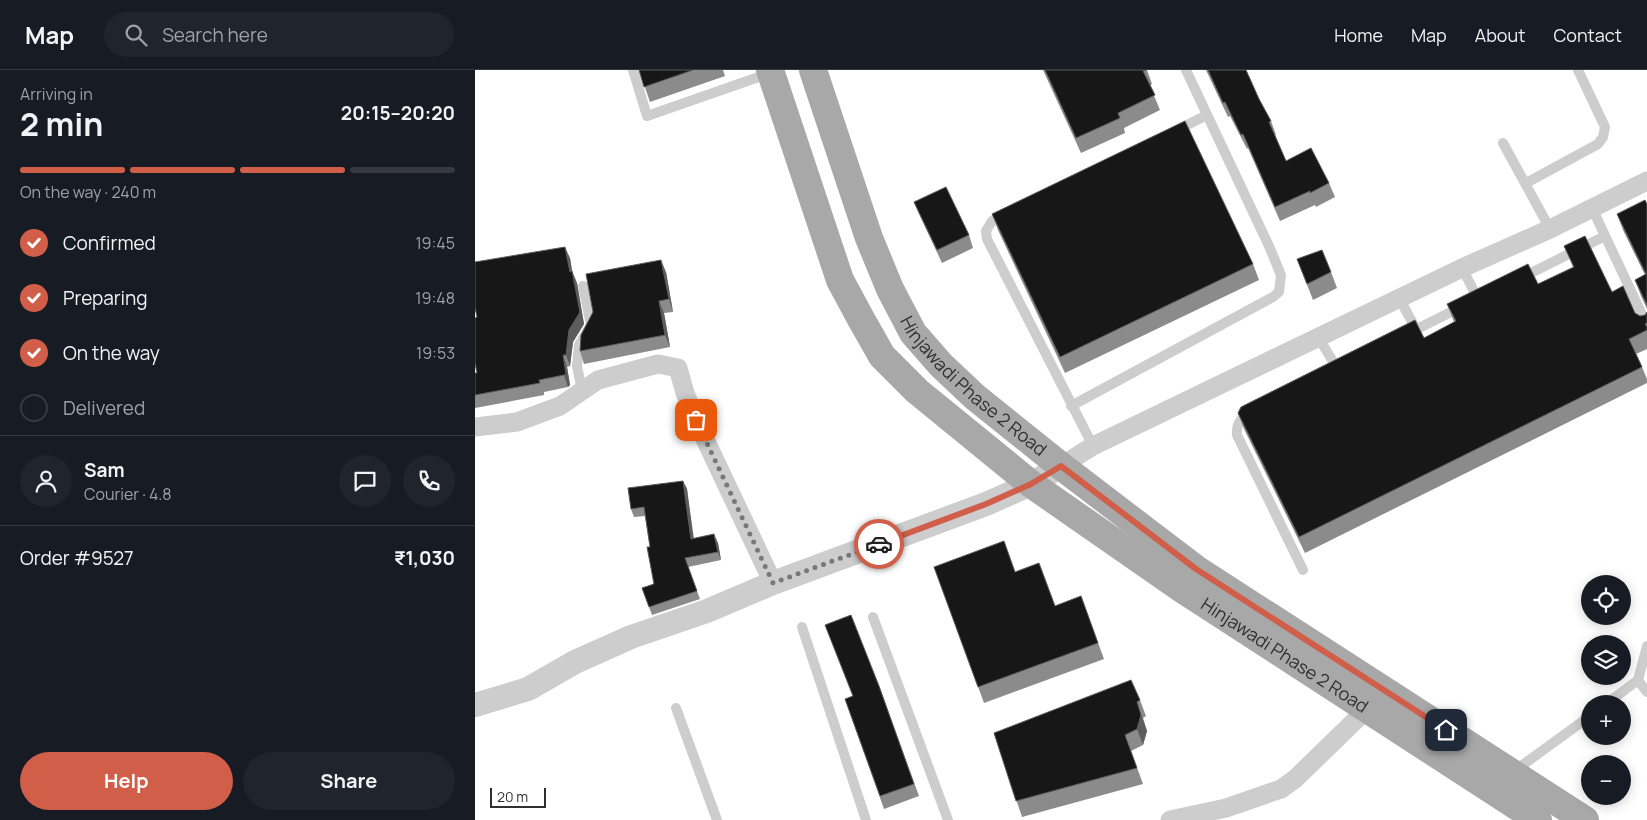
<!DOCTYPE html>
<html lang="en">
<head>
<meta charset="utf-8">
<style>
	body { margin:0; font-family:Manrope,sans-serif; background:#20242c; color:#f1f3f6; height:100vh; display:flex; flex-direction:column; font-size:19px; white-space:nowrap }
	* { box-sizing:border-box; margin:0 }
	p { font-size:16px; color:#9ea1a6 }
	.icon { flex:none; width:28px; height:28px; fill:none; stroke:currentColor; stroke-width:2; stroke-linecap:round; stroke-linejoin:round }
	.map { position:relative; flex:1; overflow:hidden }
	.sheet { display:flex; flex-direction:column; background:#171b24; width:475px }
	.sheet>* { flex:none }
	.tools { position:absolute; left:1106px; top:505px; display:grid; gap:10px }
	.tools a { display:grid; place-items:center; width:50px; height:50px; border-radius:50%; background:#171b24; box-shadow:0 2px 12px #0003; font-size:25px }
	.scale { position:absolute; left:15px; bottom:12px; width:56px; box-sizing:border-box; padding-left:5px; border:2px solid #303030; border-top:0; font-size:14px; line-height:18px; white-space:nowrap; color:#303030; -webkit-text-stroke:4px #fff; paint-order:stroke }
	.pin { position:absolute; display:grid; place-items:center; width:42px; height:42px; color:#fff; margin:-21px; border-radius:10px; box-shadow:0 2px 8px #0006 }
	.courier { position:absolute; display:grid; place-items:center; width:50px; height:50px; margin:-25px; border:4px solid #d05e49; border-radius:50%; background:#fff; color:#222; box-shadow:0 1px 6px #0007 }
	.overview em { font-style:normal; font-weight:700 }
	.overview div { display:flex; flex-direction:column-reverse }
	.overview { display:flex; align-items:center; justify-content:space-between; height:85px; padding:0 20px }
	h1 { font-size:32px; font-weight:700; line-height:38px }
	.bar { display:grid; grid-template-columns:repeat(4,1fr); gap:8px 5px; align-content:center; height:60px; padding:0 20px }
	.bar i { height:6px; border-radius:4px; background:#363941 }
	.bar .active { background:#d05e49 }
	.bar p { grid-column:span 4 }
	.line { display:flex; align-items:center; gap:12px; padding:0 20px; border-top:1px solid #363941 }
	.line div { flex:1 }
	.round { display:grid; place-items:center; flex:none; width:52px; height:52px; border-radius:26px; background:#20242c }
	ol { padding:0 20px; list-style:none }
	li { display:flex; align-items:center; gap:15px; height:55px }
	li p { margin-inline-start:auto }
	li .icon { padding:5px; border-radius:50%; background:#d05e49; color:#fff; stroke-width:4 }
	li:last-child { color:#9ea1a6 }
	li i { width:28px; height:28px; border:2px solid #363941; border-radius:50% }
	.action { display:flex; gap:10px; margin-top:auto; padding:10px 20px }
	.action a { flex:1; height:58px; border-radius:30px; background:#d05e49; color:#fff; font-size:20px; font-weight:700; line-height:58px; text-align:center }
	.action a+a { background:#20242c; color:#f1f3f6 }
	header { display:flex; align-items:center; gap:30px; box-sizing:border-box; height:70px; padding:0 25px; background:#171b24; border-bottom:1px solid #363941 }
	header strong { font-size:24px }
	nav { display:flex; gap:28px; margin-inline-start:auto; font-size:18px }
	.search { width:350px; height:45px; background:#20242c; display:flex; align-items:center; gap:12px; box-sizing:border-box; padding:0 18px; border-radius:28px; color:#9ea1a6; font-size:19px }
	main { display:flex; flex:1; min-height:0 }
	.map>svg:first-child { display:block }
	.lines { fill:none; stroke-linecap:round; stroke-linejoin:round }
	.service { stroke:#cdcdcd; stroke-width:10 }
	.minor { stroke:#cdcdcd; stroke-width:19 }
	.tertiary { stroke:#cdcdcd; stroke-width:24 }
	.primary { stroke:#a8a8a8; stroke-width:28 }
	.wall { fill:#8b8b8b }
	.shaded-wall { fill:#5d5d5d }
	.building { fill:#171717; stroke:#5d5d5d }
	.done { stroke:#787878; stroke-width:5; stroke-dasharray:0 9 }
	.route { stroke:#d05e49; stroke-width:6 }
	.labels { text-anchor:middle; stroke-width:5; stroke-linejoin:round; paint-order:stroke }
	.street-label { font-size:18px; fill:#303030; stroke:#fff }
</style>
</head>
<body>
<header>
<strong>Map</strong>
<div class="search"><svg class="icon" aria-label="search" viewBox="0 0 24 24"><circle cx="10" cy="10" r="6"/><path d="M15 15l6 6"/></svg>Search here</div>
<nav><a>Home</a><a>Map</a><a>About</a><a>Contact</a></nav>
</header>
<main>
<section class="sheet">
<div class="overview"><div><h1>2 min</h1><p>Arriving in</p></div><em>20:15–20:20</em></div>
<div class="bar"><i class="active"></i><i class="active"></i><i class="active"></i><i></i><p>On the way · 240 m</p></div>
<ol>
<li><svg class="icon" aria-label="check" viewBox="0 0 24 24"><path d="M5 12l5 5 9-10"/></svg>Confirmed<p>19:45</p></li>
<li><svg class="icon" aria-label="check" viewBox="0 0 24 24"><path d="M5 12l5 5 9-10"/></svg>Preparing<p>19:48</p></li>
<li><svg class="icon" aria-label="check" viewBox="0 0 24 24"><path d="M5 12l5 5 9-10"/></svg>On the way<p>19:53</p></li>
<li><i></i>Delivered</li>
</ol>
<div class="line" style="height:90px"><a class="round"><svg class="icon" aria-label="person" viewBox="0 0 24 24"><circle cx="12" cy="8" r="4"/><path d="M4 21q1-7 8-7t8 7"/></svg></a><div><b>Sam</b><p>Courier · 4.8</p></div><a class="round"><svg class="icon" aria-label="chat" viewBox="0 0 24 24"><path d="M4 5h16v11H9l-5 4z"/></svg></a><a class="round"><svg class="icon" aria-label="phone" viewBox="0 0 24 24"><path d="M5 4h4l2 5-3 2q2 4 5 5l2-3 5 2v4C11 20 4 13 5 4z"/></svg></a></div>
<div class="line" style="height:65px"><div>Order #9527</div><b>₹1,030</b></div>
<div class="action"><a>Help</a><a>Share</a></div>
</section>
<div class="map">
<svg width="1172" height="750" viewBox="0 0 1172 750">
	<rect width="100%" height="100%" fill="#fff"/>
	<g class="lines">
		<g class="service">
			<path d="M158,0L172,46L295,3"/>
			<path d="M700,61L732,45"/>
			<path d="M1028,73L1075,159"/>
			<path d="M1051,113L1123,74L1128,67L1130,57L1103,0"/>
			<path d="M1117,138L1172,255"/>
			<path d="M530,145L517,151L511,161L512,169L618,376"/>
			<path d="M987,198L1003,229"/>
			<path d="M1046,208L1130,166"/>
			<path d="M924,228L941,259"/>
			<path d="M932,264L986,237"/>
			<path d="M843,267L862,298"/>
			<path d="M107,321L102,296L104,275L116,255L108,216"/>
			<path d="M596,336L798,227L804,222L806,205L794,176L711,0"/>
			<path d="M776,343C766,348 761,353 762,365L828,500"/>
			<path d="M398,547L473,750"/>
			<path d="M327,557L391,750"/>
			<path d="M1163,610L1172,622"/>
			<path d="M1131,634L1163,610L1172,576"/>
			<path d="M201,638L242,750"/>
			<path d="M1038,702L1115,646"/>
		</g>
		<g class="minor">
			<path d="M0,357L42,352L85,336L123,310L183,294L203,298L210,323L221,350L298,513"/>
			<path d="M586,396L618,376L987,198L1075,159L1172,111"/>
			<path d="M695,750L751,738L806,719L820,709L891,640"/>
		</g>
		<path class="tertiary" d="M0,635L53,619L100,592L156,567L232,541L298,513L511,434L556,414L586,396"/>
		<g class="primary">
			<path id="s1" d="M295,0L365,210L386,249L407,286L442,321L556,414L707,519L1063,750"/>
			<path id="s2" d="M338,0L394,168L415,219L438,263L466,295L500,327L586,396L721,499L1110,750"/>
		</g>
	</g>
	<g class="wall">
		<path d="M164,0H248L250,6L175,32Z"/>
		<path d="M568,0H672L677,14L675,16L685,40L649,58L650,63L606,83Z"/>
		<path d="M731,0H771L784,29L796,51L801,65H800L811,91L854,113L860,127L841,137L840,135L805,151L773,78L772,79L755,46L753,47Z"/>
		<path d="M439,132L494,165L498,178L467,193L444,144Z"/>
		<path d="M1172,134V239L1166,226L1160,210L1170,205L1148,160L1142,144Z"/>
		<path d="M517,144L778,194L784,210L590,303L523,160Z"/>
		<path d="M1089,176L1137,222L1160,243L1165,246L1170,245L1172,242V279L1161,284L1167,297L1172,309V313L830,483L769,359L763,343L949,268L979,252L972,234L1063,214L1098,197Z"/>
		<path d="M95,188L97,201L102,213L109,254L98,272L95,296L92,297L95,315L93,317L69,322V325L0,338V303H2V247Z"/>
		<path d="M822,189L856,202L862,218L838,230Z"/>
		<path d="M191,202L198,242L189,243L195,277L109,294L105,281Z"/>
		<path d="M208,411L212,419L218,468L243,473L246,490L213,497L225,529L177,545L167,518L179,514L175,477L170,446L159,447L156,439Z"/>
		<path d="M459,497L540,502L580,536L606,526L629,589L509,633Z"/>
		<path d="M350,555L404,616L444,726L409,739L370,629L378,626Z"/>
		<path d="M665,630L671,646L668,648L672,661L668,675L656,681L668,714L547,747L519,663Z"/>
	</g>
	<g class="shaded-wall">
		<path d="M90,177L95,188L99,213L95,202Z"/>
		<path d="M186,190L191,202L198,242L194,229Z"/>
		<path d="M97,201L102,213L109,254L98,272L95,296L91,285L94,260Z"/>
		<path d="M184,231L189,243L195,277L190,265Z"/>
		<path d="M88,285L92,297L95,315L93,317L89,305Z"/>
		<path d="M208,411L212,419L220,477L216,469Z"/>
		<path d="M239,464L243,473L246,490L243,482Z"/>
		<path d="M662,632L672,661L668,675L662,659Z"/>
	</g>
	<g class="building">
		<path d="M164,0H218L169,17Z"/>
		<path d="M570,0H671L668,1L680,25L643,43L645,48L601,68Z"/>
		<path d="M733,0H771L784,29L796,51L794,52L811,91L836,78L854,113L835,123V121L800,137L768,64L766,65L750,32L748,33Z"/>
		<path d="M710,51L778,194L585,287L517,144Z"/>
		<path d="M471,117L494,165L462,180L439,132Z"/>
		<path d="M1170,130L1172,134V235L1160,210L1171,204L1142,144Z"/>
		<path d="M1110,166L1137,222L1148,216L1160,243L1165,246L1170,245L1172,242V253L1170,254L1172,257V260L1154,269L1167,297L824,467L763,343L766,337L940,250L949,268L981,251L972,234L1053,194L1063,214L1099,197L1089,176Z"/>
		<path d="M90,177L95,202L97,201L105,242L94,260L91,285H88L91,304L89,305L64,310L65,313L0,325V303H2L0,293V248L2,247L0,238V192Z"/>
		<path d="M847,180L856,202L832,214L822,189Z"/>
		<path d="M186,190L194,229L184,231L190,265L105,281L106,265L118,242L111,204Z"/>
		<path d="M208,411L216,469L239,464L243,482L210,488L222,521L174,537L167,518L179,514L172,477H175L169,437L156,439L153,418Z"/>
		<path d="M529,471L540,502L564,493L580,536L606,526L623,573L503,617L459,497Z"/>
		<path d="M376,545L404,616L439,714L405,726L370,629L378,626L350,555Z"/>
		<path d="M656,610L665,630L662,632L666,645L662,659L650,665L662,698L541,731L519,663Z"/>
	</g>
	<g class="lines">
		<path class="done" d="M221,350L298,513L404,474"/>
		<path class="route" d="M404,474L511,434L556,414L586,396L721,499L971,660"/>
	</g>
	<g class="labels">
		<g class="street-label">
			<text dy="6" stroke="none"><textPath href="#s2" startOffset="362">Hinjawadi Phase 2 Road</textPath></text>
			<text dy="6" stroke="none"><textPath href="#s1" startOffset="811">Hinjawadi Phase 2 Road</textPath></text>
		</g>
	</g>
</svg>
<div class="tools">
<a><svg class="icon" aria-label="locate" viewBox="0 0 24 24"><circle cx="12" cy="12" r="6"/><path d="M12 2v4M12 18v4M2 12h4M18 12h4"/></svg></a>
<a><svg class="icon" aria-label="layers" viewBox="0 0 24 24"><path d="M12 4l9 5-9 5-9-5zM3 14l9 5 9-5"/></svg></a>
<a>+</a>
<a>−</a>
</div>
<div class="scale">20 m</div>
<div class="pin" style="left:221px;top:350px;background:#ea580c"><svg class="icon" aria-label="bag" viewBox="0 0 24 24"><path d="M5 8h14l-1 12H6zM9 8a3 3 0 0 1 6 0"/></svg></div>
<div class="pin" style="left:971px;top:660px;background:#1f2937"><svg class="icon" aria-label="home" viewBox="0 0 24 24"><path d="M3 11l9-7 9 7M6 9v11h12V9"/></svg></div>
<div class="courier" style="left:404px;top:474px"><svg class="icon" aria-label="car" viewBox="0 0 24 24"><path d="M5 17H2v-5l4-1 3-4h7l3 4 3 1v5h-3M9 17h6M6 11h13"/><circle cx="7" cy="17" r="2"/><circle cx="17" cy="17" r="2"/></svg></div>
</div>
</main>
</body>
</html>
